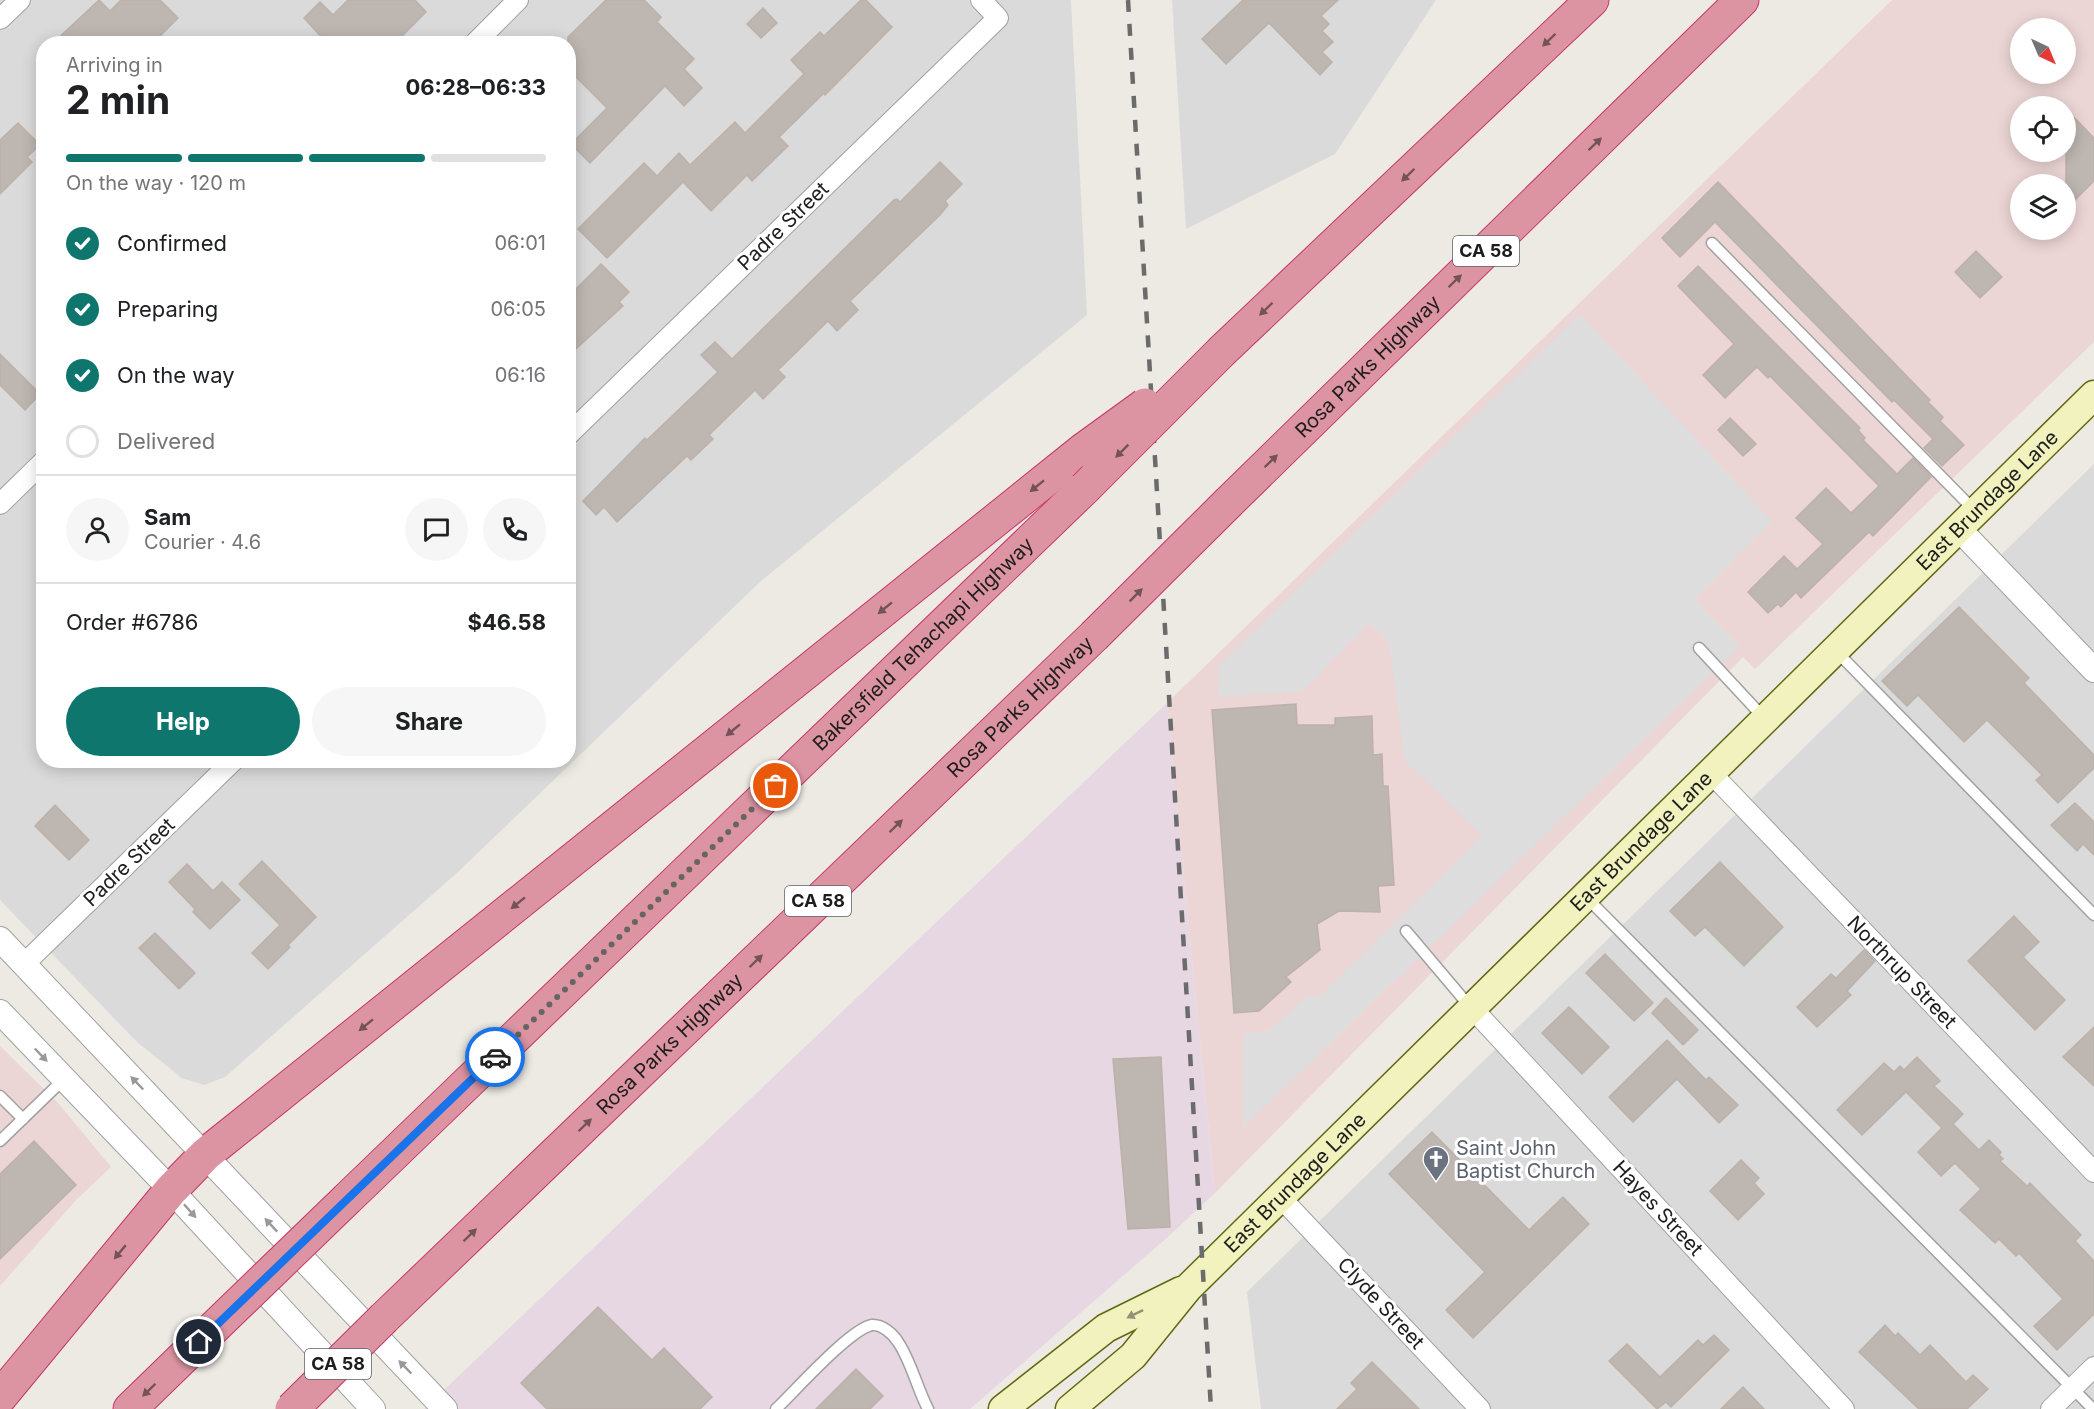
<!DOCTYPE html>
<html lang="en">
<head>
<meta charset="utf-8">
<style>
	body { margin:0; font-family:Inter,sans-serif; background:#f6f6f6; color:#202124; height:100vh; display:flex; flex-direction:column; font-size:22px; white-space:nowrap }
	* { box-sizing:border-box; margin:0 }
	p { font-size:20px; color:#757577 }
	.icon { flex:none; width:33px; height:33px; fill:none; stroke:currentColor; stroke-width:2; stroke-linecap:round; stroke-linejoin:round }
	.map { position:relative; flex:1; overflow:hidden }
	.drawer { position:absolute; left:36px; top:36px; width:540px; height:732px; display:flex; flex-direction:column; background:#fff; border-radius:24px; box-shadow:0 3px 15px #0003 }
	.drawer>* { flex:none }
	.needle { width:39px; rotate:136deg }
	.fabs { position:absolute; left:2010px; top:18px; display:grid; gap:12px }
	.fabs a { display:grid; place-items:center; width:66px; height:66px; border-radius:50%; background:#fff; box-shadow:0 3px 15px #0003; font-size:30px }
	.pin { position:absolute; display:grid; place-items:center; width:51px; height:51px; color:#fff; margin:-26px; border:3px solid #fff; border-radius:50%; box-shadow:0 2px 6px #0007 }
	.courier { position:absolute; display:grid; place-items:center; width:60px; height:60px; margin:-30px; border:4px solid #1a73e8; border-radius:50%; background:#fff; color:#222; box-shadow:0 2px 8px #0007 }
	.overview em { font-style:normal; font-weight:700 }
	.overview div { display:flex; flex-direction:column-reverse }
	.overview { display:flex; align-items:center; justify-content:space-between; height:102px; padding:0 30px }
	h1 { font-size:39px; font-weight:700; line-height:45px }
	.bar { display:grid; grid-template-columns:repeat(4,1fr); gap:9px 6px; align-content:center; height:72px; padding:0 30px }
	.bar i { height:8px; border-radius:4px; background:#e0e0e0 }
	.bar .on { background:#0f766e }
	.bar p { grid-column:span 4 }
	.line { display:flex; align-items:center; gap:15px; padding:0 30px; border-top:2px solid #e0e0e0 }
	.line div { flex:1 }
	.round { display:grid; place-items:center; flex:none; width:63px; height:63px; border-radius:32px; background:#f6f6f6 }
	ol { padding:0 30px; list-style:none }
	li { display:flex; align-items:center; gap:18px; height:66px }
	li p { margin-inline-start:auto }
	li .icon { padding:6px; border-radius:50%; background:#0f766e; color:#fff; stroke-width:4 }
	li:last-child { color:#757577 }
	li i { width:33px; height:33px; border:3px solid #e0e0e0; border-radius:50% }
	.action { display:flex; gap:12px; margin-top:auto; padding:12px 30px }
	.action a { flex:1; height:69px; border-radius:36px; background:#0f766e; color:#fff; font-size:24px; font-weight:700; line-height:69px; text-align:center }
	.action a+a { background:#f6f6f6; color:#202124 }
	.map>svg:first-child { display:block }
	.residential { fill:#dbdada; fill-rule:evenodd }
	.commercial { fill:#ecd5d5; fill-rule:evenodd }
	.industrial { fill:#e6d7e3 }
	.parking { fill:#ddd }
	.building { fill:#bdb6b1; stroke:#bdb1a8; stroke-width:1.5 }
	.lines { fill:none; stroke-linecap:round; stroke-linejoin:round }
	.service-casing { stroke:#a1a1a1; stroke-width:13 }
	.minor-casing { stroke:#a1a1a1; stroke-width:22 }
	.tertiary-casing { stroke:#a1a1a1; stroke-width:26 }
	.secondary-casing { stroke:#606810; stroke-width:31 }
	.motorway-casing { stroke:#c6366a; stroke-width:35 }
	.service { stroke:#fff; stroke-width:10 }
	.minor { stroke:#fff; stroke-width:20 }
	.tertiary { stroke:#fff; stroke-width:24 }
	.secondary { stroke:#f1f2bd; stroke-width:28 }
	.motorway { stroke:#dd94a2; stroke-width:33 }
	.rail { stroke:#6b6b6b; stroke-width:4.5; stroke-dasharray:12 12; stroke-linecap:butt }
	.motorway-bridge-casing { stroke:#c6366a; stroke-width:35; stroke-linecap:butt }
	.motorway-bridge { stroke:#dd94a2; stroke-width:33 }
	.oneway { fill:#735359 }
	.oneway2 { fill:#999 }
	.oneway3 { fill:#929275 }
	.done { stroke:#666563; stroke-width:6; stroke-dasharray:0 10.8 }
	.route { stroke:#1a73e8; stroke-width:8 }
	.labels { text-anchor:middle; stroke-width:6; stroke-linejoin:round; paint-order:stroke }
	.shield { fill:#fff; stroke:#616161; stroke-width:1.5 }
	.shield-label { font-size:18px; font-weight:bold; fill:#1d1d1d }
	.street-label { font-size:20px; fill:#1d1d1d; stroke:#fff }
	.worship-label { font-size:20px; fill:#5b616d; stroke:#fff; text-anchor:start }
</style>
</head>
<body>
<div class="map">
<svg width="2094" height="1409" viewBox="0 0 2094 1409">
	<rect width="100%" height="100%" fill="#edeae4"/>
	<g class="residential">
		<path d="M0,0H1071L1087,315L761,581L458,872L225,1077L204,1085L182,1078L137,1042L0,900ZM44,44H568V760H44Z"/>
		<path d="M1172,0H1436L1335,154L1186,229Z"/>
		<path d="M2094,464V1409H1261L1247,1292Z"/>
	</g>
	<g class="commercial">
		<path d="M1892,0H2094V342L1755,669L1743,657L1215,1193L1167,703ZM2020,28H2066V74H2020ZM2020,106H2066V152H2020ZM2020,184H2066V230H2020Z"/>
		<path d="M0,1046L58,1103L111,1167L76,1200L0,1286Z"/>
	</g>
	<path class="industrial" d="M1167,703L1215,1193L1170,1235L970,1409H424Z"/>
	<path class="parking" d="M1580,314L1772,521L1695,599L1740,646L1243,1128V1034L1268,1031L1307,996L1319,997L1482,835L1405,761L1389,642L1369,623L1302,691L1218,697L1219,665Z"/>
	<g class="building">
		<path d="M99,0L110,11L121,0H160L178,18L152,44H52Z"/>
		<path d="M348,0H415L426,12L394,44H328L304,18L320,2L333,15Z"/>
		<path d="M606,0H644L661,17L657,22L694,59L684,69L702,88L684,106L665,86L590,163L571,144L607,108L568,69V37Z"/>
		<path d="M861,0H866L892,27L825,95L824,93L779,137L788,146L752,181L747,175L711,211L683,182L607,258L578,229L644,163L657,176L679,153L690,165L735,122L745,133L804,74L791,60L820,32L824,36Z"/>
		<path d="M1243,0H1338L1321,16L1329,24L1322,31L1333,42L1322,52L1332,62L1320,75L1269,23L1226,64L1202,39Z"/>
		<path d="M763,8L777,23L761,38L747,24Z"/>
		<path d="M2066,109L2094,138V181L2066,209Z"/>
		<path d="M18,123L40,145L27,157L32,162L0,194V140Z"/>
		<path d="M940,162L962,184L945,201L948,205L940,215L850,301L858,310L837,331L828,321L778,370L785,377L763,399L755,390L709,435L713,439L691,460L687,456L617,522L604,507L596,515L583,501L645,438L647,440L718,372L701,355L715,342L732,359L894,200L897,199L900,202Z"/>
		<path d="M1718,182L1930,400L1928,402L1943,417L1940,421L1964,445L1942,466L1924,448L1933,439L1894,400L1892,402L1715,222L1680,257L1662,238Z"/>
		<path d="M1976,251L2002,277L1980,298L1955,272Z"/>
		<path d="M601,264L629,292L619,302L623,306L568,356V297Z"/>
		<path d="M1698,266L1860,428L1858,430L1865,438L1863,440L1897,474L1913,458L1931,477L1873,536L1869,532L1801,598L1796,592L1781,607L1778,604L1768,613L1748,592L1784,556L1797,569L1823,544L1796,518L1826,488L1851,513L1879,486L1770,376L1768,378L1757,367L1725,398L1703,375L1734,344L1678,286Z"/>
		<path d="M0,354L40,394L25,410L0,385Z"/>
		<path d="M1730,418L1756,444L1743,456L1718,430Z"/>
		<path d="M1959,607L2029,678L2024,683L2094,755V768L2058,803L2036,780L2042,775L1987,720L1964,742L1918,695L1907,706L1882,681Z"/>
		<path d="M1296,704L1297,725H1335V718L1372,716L1373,755L1382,754L1383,786H1388L1394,885L1378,886L1380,912L1339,911L1317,924L1320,950L1286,977L1291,982L1259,1011L1234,1013L1212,710Z"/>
		<path d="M2075,803L2094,822V855L2083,844L2077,851L2051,825Z"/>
		<path d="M55,805L89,840L69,860L35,826Z"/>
		<path d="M262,861L316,917L288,945L290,947L268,969L252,953L280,925L239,884Z"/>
		<path d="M1720,862L1783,927L1744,966L1705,927L1695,936L1670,911Z"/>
		<path d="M187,864L213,891L222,882L240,900L210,929L193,912L195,909L169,882Z"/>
		<path d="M2014,916L2039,942L2023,957L2065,1000L2035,1030L1968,961Z"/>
		<path d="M155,933L195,973L179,989L139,948Z"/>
		<path d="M1864,950L1875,961L1847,991L1851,995L1817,1027L1797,1007L1831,974L1836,978Z"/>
		<path d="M1605,954L1653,1003L1634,1021L1586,973Z"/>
		<path d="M1666,998L1698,1030L1683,1045L1652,1013Z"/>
		<path d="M1569,1007L1609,1047L1582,1074L1542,1033Z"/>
		<path d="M2094,1027V1086L2063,1057Z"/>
		<path d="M1667,1040L1706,1080L1709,1077L1738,1105L1719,1123L1677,1079L1633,1122L1609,1097Z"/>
		<path d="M1161,1057L1170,1227L1128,1229L1113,1059Z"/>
		<path d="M1917,1057L1940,1081L1934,1086L1963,1114L1953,1124L1979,1150L1989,1140L2001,1152L1999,1155L2003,1159L2000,1161L2027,1186L2030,1183L2081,1235L2075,1241L2094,1261V1314L2057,1350L2034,1326L2063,1299L2019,1253L2016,1256L1999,1239L1995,1243L1960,1210L1981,1189L1955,1163L1941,1176L1918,1152L1942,1128L1906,1092L1862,1135L1837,1110L1884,1063L1894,1072L1900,1066L1904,1070Z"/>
		<path d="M1432,1132L1529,1230L1563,1197L1589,1224L1473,1338L1446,1310L1485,1272L1389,1174Z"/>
		<path d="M34,1141L76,1185L0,1259V1174Z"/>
		<path d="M1741,1160L1759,1178L1754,1183L1764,1194L1738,1220L1710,1191Z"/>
		<path d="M598,1307L652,1360L664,1348L712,1397L700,1409H547L521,1383Z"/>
		<path d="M1885,1325L1895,1336L1898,1333L1920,1355L1930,1345L1966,1382L1973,1375L1988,1389L1967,1409H1919L1859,1352Z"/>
		<path d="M1714,1335L1729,1350L1671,1407L1666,1402L1657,1409L1609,1361L1627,1344L1660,1377L1698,1340L1703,1345Z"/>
		<path d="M1372,1362L1419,1409H1337L1357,1389L1351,1383Z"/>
		<path d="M856,1369L883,1396L870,1409H816Z"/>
		<path d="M1743,1387L1764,1409H1721Z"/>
	</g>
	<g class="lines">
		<g class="service-casing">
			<g id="service">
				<path d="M1712,243L1975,511"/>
				<path d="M1699,648L1764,718"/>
				<path d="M1837,652L2094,915"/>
				<path d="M1587,898L2093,1409"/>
				<path d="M1406,931L1471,1008"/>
				<path d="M0,1096L23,1119"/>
				<path d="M0,1141L64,1079"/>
				<path d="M776,1409C795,1391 850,1329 872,1325C882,1324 893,1334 898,1342C911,1361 917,1388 928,1409"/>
			</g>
		</g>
		<g class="minor-casing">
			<g id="minor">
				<path d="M0,19L20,0"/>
				<path d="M474,44L518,0"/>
				<path d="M568,435L998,18L981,0"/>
				<path d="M0,504L44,461"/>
				<path d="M1710,772L2094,1172"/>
				<path d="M24,964L234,760"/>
				<path d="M1472,1008L1844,1409"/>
				<path d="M1281,1198L1480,1409"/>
				<path d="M2051,1409L2094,1367"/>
			</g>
		</g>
		<g class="tertiary-casing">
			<g id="tertiary">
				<path d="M1958,528L2094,670"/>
				<path d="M0,939L445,1409"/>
				<path d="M0,1012L171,1190L373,1409"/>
			</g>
		</g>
		<g class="secondary-casing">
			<g id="secondary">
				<path d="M1003,1409L1106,1328L1181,1291"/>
				<path id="s1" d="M1070,1409L1133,1356L1188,1288L2094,395"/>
			</g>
		</g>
		<g class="motorway-casing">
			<g id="motorway">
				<path d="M1223,350L1592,0"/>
				<path id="s2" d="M1229,502L1742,0"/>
				<path id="s3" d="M347,1199L1085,488"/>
				<path id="s4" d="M384,1318L1094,636"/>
				<path d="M0,1397L171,1190L206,1154L1083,450"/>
				<path d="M130,1409L199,1342"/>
			</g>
		</g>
		<use href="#service" class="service"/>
		<use href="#minor" class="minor"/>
		<use href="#tertiary" class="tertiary"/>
		<use href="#secondary" class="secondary"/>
		<use href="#motorway" class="motorway"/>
		<path class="rail" d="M1128,0L1211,1409"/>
		<g class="motorway-bridge-casing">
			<g id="motorway-bridge">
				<path d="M1083,450L1145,405"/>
				<path d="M1085,488L1223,350"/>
				<path d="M1094,636L1229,502"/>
				<path d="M199,1342L347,1199"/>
				<path d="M292,1409L384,1318"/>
			</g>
		</g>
		<use href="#motorway-bridge" class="motorway-bridge"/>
	</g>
	<defs><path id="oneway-solid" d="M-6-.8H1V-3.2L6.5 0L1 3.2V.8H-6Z" transform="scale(1.5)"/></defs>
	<g class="oneway">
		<use href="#oneway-solid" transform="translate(1549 40) rotate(136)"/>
		<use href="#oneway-solid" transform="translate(1595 144) rotate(-44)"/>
		<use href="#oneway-solid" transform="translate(1408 175) rotate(136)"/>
		<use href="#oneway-solid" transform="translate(1455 281) rotate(-44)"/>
		<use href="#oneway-solid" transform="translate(1266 309) rotate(136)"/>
		<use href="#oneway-solid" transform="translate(1122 451) rotate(135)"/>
		<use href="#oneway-solid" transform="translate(1271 461) rotate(-44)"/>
		<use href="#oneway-solid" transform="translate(1037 486) rotate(141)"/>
		<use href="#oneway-solid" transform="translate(1136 595) rotate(-45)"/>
		<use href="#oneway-solid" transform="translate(885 608) rotate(141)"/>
		<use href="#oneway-solid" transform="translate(733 730) rotate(141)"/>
		<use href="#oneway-solid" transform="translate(896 826) rotate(-44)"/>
		<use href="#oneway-solid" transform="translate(518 903) rotate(141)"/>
		<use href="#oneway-solid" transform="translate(756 961) rotate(-44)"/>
		<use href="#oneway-solid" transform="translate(366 1025) rotate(141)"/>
		<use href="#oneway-solid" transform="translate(585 1125) rotate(-44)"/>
		<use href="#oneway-solid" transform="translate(470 1235) rotate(-44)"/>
		<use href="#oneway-solid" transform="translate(120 1252) rotate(130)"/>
		<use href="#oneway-solid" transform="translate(149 1390) rotate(136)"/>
	</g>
	<g class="oneway2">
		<use href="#oneway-solid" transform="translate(41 1055) rotate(46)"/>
		<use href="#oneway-solid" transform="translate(137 1083) rotate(-134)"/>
		<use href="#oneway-solid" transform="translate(190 1211) rotate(48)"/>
		<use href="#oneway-solid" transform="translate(271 1225) rotate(-133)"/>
		<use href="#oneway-solid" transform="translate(405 1367) rotate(-134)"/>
	</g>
	<use class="oneway3" href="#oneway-solid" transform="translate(1135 1314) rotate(154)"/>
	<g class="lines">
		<path class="done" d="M495,1057L776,786"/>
		<path class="route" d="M199,1342L495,1057"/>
	</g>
	<defs>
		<g id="church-pin" transform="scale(1.35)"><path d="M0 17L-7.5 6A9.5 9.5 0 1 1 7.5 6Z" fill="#6b7280" stroke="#fff"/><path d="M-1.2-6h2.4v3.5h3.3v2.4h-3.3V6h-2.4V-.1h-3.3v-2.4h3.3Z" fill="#fff"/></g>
	</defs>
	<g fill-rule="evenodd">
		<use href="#church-pin" x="1436" y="1159"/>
	</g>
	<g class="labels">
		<g class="shield">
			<rect x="1453" y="236" width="66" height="30" rx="4.5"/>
			<rect x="785" y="886" width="66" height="30" rx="4.5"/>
			<rect x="305" y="1349" width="66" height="30" rx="4.5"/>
		</g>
		<g class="shield-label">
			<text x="1486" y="257">CA 58</text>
			<text x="818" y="907">CA 58</text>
			<text x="338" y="1370">CA 58</text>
		</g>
		<g class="street-label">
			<text transform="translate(783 226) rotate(-44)" y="7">Padre Street</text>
			<text dy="7" stroke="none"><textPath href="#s2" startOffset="194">Rosa Parks Highway</textPath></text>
			<text dy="7" stroke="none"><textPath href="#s1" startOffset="1292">East Brundage Lane</textPath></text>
			<text dy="7" stroke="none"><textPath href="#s3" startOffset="800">Bakersfield Tehachapi Highway</textPath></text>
			<text dy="7" stroke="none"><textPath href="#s4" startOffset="882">Rosa Parks Highway</textPath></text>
			<text dy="7" stroke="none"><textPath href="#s1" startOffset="806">East Brundage Lane</textPath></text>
			<text transform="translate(129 862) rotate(-44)" y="7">Padre Street</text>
			<text transform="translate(1902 972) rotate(46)" y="7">Northrup Street</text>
			<text dy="7" stroke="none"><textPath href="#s4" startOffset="396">Rosa Parks Highway</textPath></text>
			<text dy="7" stroke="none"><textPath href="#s1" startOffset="320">East Brundage Lane</textPath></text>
			<text transform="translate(1658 1208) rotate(47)" y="7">Hayes Street</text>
			<text transform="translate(1381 1303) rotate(47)" y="7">Clyde Street</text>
		</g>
		<g class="worship-label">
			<text x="1456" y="1155">Saint John<tspan x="1456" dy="23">Baptist Church</tspan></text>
		</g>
	</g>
</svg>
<div class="fabs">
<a><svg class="needle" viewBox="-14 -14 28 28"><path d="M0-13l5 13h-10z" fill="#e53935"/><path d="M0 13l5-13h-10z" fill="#757577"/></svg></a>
<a><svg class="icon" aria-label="locate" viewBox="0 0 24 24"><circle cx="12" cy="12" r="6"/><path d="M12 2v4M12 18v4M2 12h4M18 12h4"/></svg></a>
<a><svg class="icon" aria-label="layers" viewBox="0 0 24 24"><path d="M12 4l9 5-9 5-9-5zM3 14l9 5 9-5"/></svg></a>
</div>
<div class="pin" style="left:776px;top:786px;background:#ea580c"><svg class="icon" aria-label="bag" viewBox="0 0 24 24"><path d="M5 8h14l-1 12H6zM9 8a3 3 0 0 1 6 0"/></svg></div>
<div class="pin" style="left:199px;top:1342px;background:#1f2937"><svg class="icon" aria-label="home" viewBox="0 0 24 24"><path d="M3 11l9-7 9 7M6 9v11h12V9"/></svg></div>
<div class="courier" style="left:495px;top:1057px"><svg class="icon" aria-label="car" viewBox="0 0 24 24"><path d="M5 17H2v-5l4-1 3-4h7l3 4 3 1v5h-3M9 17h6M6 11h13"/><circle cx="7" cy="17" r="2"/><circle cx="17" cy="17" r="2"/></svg></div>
<section class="drawer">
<div class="overview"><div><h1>2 min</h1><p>Arriving in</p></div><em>06:28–06:33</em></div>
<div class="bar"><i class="on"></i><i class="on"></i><i class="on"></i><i></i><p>On the way · 120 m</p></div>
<ol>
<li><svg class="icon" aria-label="check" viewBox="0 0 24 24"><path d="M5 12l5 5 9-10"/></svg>Confirmed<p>06:01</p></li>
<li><svg class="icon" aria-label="check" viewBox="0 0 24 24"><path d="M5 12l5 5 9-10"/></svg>Preparing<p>06:05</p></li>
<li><svg class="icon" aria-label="check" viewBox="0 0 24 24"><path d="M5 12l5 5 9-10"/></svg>On the way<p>06:16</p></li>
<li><i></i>Delivered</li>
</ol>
<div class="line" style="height:108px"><a class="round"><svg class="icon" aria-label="person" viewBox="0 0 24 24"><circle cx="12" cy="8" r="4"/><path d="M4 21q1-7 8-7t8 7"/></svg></a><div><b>Sam</b><p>Courier · 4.6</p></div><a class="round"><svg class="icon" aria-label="chat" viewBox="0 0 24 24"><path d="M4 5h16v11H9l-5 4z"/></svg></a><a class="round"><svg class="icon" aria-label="phone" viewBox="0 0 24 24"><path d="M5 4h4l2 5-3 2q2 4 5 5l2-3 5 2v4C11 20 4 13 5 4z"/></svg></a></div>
<div class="line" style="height:78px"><div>Order #6786</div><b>$46.58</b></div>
<div class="action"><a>Help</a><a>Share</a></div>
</section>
</div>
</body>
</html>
